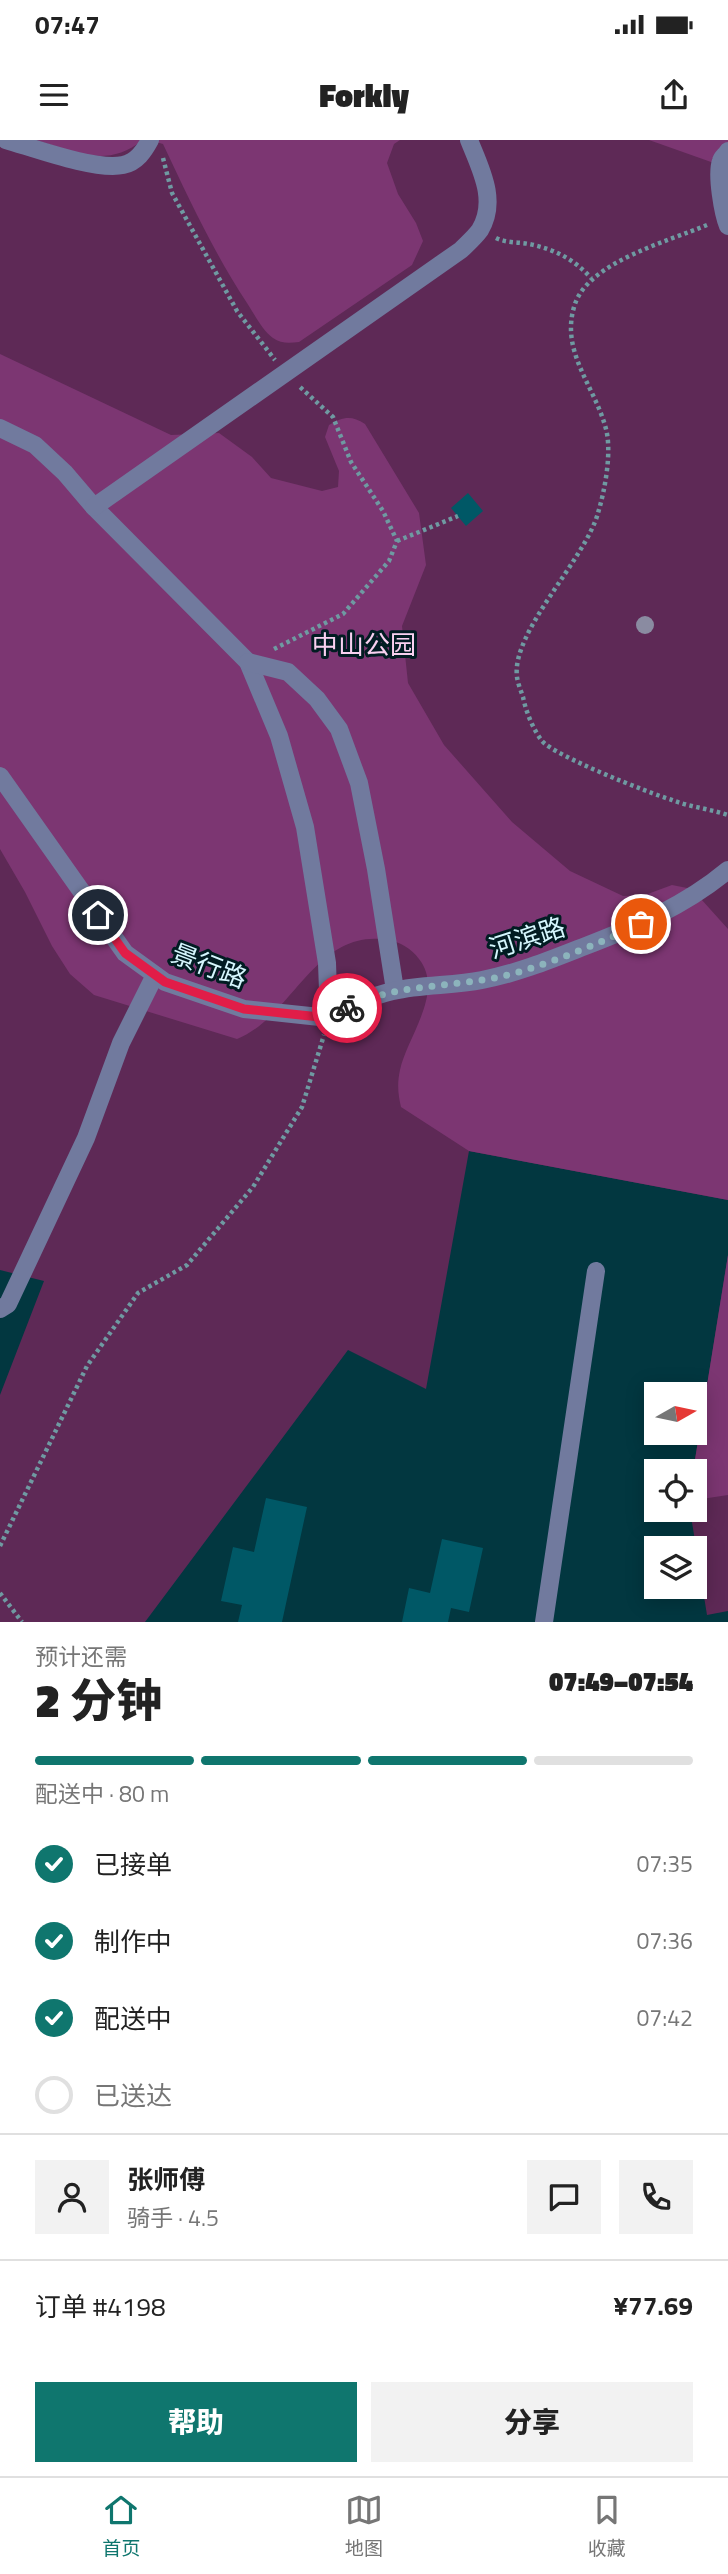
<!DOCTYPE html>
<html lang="zh">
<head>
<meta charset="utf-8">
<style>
	body { margin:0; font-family:"Titillium Web","Noto Sans SC",sans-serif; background:#f2f2f2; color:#222; height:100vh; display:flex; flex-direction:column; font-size:26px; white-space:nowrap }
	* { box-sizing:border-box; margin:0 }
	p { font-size:23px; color:#767676 }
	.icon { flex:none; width:38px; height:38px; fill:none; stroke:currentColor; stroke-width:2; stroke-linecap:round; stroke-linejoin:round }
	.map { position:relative; height:1482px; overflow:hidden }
	.sheet { display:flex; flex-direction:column; background:#fff; flex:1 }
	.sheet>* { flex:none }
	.needle { width:46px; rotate:81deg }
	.fabs { position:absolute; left:644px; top:1242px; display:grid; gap:14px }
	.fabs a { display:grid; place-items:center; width:63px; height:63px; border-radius:0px; background:#fff; box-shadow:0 4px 18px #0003; font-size:35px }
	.pin { position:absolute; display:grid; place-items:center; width:60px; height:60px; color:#fff; margin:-30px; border:4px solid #fff; border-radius:50%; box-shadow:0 2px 7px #0007 }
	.courier { position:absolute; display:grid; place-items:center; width:70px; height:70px; margin:-35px; border:5px solid #e11d48; border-radius:50%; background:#fff; color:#222; box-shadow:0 2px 9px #0007 }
	.head em { font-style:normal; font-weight:800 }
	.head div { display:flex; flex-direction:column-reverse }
	.head { display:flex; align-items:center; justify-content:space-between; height:119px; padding:0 35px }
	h1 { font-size:46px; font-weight:800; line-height:52px }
	.bar { display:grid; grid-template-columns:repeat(4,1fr); gap:10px 7px; align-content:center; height:84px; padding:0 35px }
	.bar i { height:9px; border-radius:5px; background:#e0e0e0 }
	.bar .current { background:#0f766e }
	.bar p { grid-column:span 4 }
	.line { display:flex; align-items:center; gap:18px; padding:0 35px; border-top:2px solid #e0e0e0 }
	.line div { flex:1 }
	.round { display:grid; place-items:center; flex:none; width:74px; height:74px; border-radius:0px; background:#f2f2f2 }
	ol { padding:0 35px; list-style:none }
	li { display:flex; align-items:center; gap:21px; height:77px }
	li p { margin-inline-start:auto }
	li .icon { padding:7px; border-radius:50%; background:#0f766e; color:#fff; stroke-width:4 }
	li:last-child { color:#767676 }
	li i { width:38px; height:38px; border:4px solid #e0e0e0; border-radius:50% }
	.button { display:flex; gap:14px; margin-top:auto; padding:14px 35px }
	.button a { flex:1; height:80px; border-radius:0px; background:#0f766e; color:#fff; font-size:28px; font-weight:800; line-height:80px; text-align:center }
	.button a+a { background:#f2f2f2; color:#222 }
	.status { display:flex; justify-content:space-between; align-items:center; height:49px; padding:0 35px; background:#fff; direction:ltr }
	.status svg { height:19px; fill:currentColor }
	header { display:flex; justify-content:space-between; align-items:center; height:91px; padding:0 35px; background:#fff; font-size:32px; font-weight:800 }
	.menu { display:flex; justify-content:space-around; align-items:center; height:98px; border-top:2px solid #e0e0e0; background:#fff; font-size:19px; color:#767676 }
	.menu a { display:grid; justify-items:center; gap:4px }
	.menu .current { color:#0f766e }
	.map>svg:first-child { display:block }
	.green { fill:#5e2956 }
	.forest { fill:#7c3672 }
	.building { fill:#005866 }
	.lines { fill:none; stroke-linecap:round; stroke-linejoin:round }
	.path { stroke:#6f9aa2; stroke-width:4.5; stroke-dasharray:3.5 3.5; stroke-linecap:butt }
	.minor { stroke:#717a9e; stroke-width:18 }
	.tree { fill:#8a8ba1 }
	.done { stroke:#8cb4bc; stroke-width:7; stroke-dasharray:0 12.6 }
	.route { stroke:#e11d48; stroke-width:9 }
	.labels { text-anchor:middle; stroke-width:6; stroke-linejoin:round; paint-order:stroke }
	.park-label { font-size:26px; fill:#f9d0f0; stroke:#011c22 }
	.street-label { font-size:26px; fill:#d6f7fe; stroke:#011c22 }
</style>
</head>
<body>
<div class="status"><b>07:47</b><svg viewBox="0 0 49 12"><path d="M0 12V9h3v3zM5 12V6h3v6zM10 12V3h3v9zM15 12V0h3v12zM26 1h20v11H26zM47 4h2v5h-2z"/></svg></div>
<header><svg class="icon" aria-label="menu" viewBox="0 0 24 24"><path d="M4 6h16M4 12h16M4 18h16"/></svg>Forkly<svg class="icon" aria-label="share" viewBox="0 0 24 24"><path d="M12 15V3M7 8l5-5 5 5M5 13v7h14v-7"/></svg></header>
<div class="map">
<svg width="728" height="1482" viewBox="0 0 728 1482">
	<rect width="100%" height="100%" fill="#023740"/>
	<g class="green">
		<path d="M0,0H728V1060L469,1011L426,1249L348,1210L145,1482H0V1255L44,1141L0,1130Z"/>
		<path d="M728,1115V1471L707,1475L690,1370H695V1332H693Z"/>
	</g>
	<g class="forest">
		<path d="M36,0H143C106,29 76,12 36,0Z"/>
		<path d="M149,0H400L394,4L387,23L398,54L416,83L423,101L412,125L299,202C290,203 281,204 273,198C262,190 255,175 247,163C214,113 189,59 163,4Z"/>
		<path d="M649,0H728V28Z"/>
		<path d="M0,214L171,295L219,293L252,317L271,338L322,351L338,347L339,331L325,297L329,285C343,277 351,275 365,284L419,373L426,425L402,486L408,543L444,605L512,682L570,731L623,756L645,755L672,745L692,749L728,789V1060L469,1011L401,967C398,954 397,944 400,930C407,897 445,852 419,819C411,808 400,802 388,800C316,787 293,877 237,899L94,855L70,834L52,806L25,752L0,709Z"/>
		<path d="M728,1115V1355L695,1360V1332H693Z"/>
	</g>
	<g class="building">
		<path d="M468,353L483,371L466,386L451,368Z"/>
		<path d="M266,1358L307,1367L282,1482H238L242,1465L221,1461L233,1407L254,1412Z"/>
		<path d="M442,1399L483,1408L469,1472L451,1468L448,1482H402L409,1448L430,1453Z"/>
	</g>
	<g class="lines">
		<g class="path">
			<path d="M163,18L172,53L237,171L275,220"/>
			<path d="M707,85C669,101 589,122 575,164C559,211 595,246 606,289C612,312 605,350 598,373C585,420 511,492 517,537C518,544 521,551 523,557C526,572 533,589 542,601C555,616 649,653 672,660C690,667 710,669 728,675"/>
			<path d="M496,98C506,103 518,102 529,104C554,109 574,119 591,138"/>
			<path d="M397,401L458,376"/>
			<path d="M274,509L343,474L389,421L397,401L383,371L351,322L333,277L300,247"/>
			<path d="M0,1406L87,1226L138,1153L187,1125L253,1047L302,967L324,895"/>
			<path d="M0,1453L22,1482"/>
		</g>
		<g class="minor">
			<path d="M6,0C34,8 96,31 123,25C137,22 144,11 150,0"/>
			<path d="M728,11C726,15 722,17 721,21C716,34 723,74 728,86"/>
			<path d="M0,288L35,305L65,333L94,367L248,522L279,596L305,687L327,823L329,878"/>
			<path d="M94,367L461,110C467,104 475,97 480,90C498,60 480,28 469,0"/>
			<path d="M248,522L288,532L317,559L339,589L359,643L376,729L395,850"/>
			<path d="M0,636L125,813L165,842L244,869L329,878"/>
			<path d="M329,878C350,867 370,856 393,851C422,844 453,846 482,840C518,833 550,820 583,807C635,787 685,766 728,730"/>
			<path d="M0,1169L8,1164L86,998L121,903L155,835"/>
			<path d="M544,1482L596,1131"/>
		</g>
	</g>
	<circle class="tree" cx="645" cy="485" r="9"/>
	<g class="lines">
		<path class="done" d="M347,868C400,841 459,849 515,833C558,821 601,802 641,784"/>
		<path class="route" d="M98,775L125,813L165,842L244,869L329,878L347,868"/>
	</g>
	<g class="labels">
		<g class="park-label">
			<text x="364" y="514">中山公园</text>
		</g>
		<g class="street-label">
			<text transform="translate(527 798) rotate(-18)" y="9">河滨路</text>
			<text transform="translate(209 826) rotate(21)" y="9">景行路</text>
		</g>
	</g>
</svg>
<div class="fabs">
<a><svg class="needle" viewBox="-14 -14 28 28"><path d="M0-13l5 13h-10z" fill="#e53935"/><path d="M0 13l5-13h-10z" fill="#767676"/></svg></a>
<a><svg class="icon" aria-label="locate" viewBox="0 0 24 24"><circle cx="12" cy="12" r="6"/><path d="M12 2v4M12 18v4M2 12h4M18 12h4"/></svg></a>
<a><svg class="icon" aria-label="layers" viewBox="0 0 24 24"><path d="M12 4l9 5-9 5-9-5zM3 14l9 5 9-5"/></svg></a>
</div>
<div class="pin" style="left:641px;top:784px;background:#ea580c"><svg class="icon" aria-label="bag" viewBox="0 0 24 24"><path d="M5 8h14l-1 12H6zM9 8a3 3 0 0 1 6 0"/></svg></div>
<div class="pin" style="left:98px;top:775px;background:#1f2937"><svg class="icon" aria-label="home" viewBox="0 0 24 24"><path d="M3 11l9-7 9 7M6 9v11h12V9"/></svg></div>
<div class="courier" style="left:347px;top:868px"><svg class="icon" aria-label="bike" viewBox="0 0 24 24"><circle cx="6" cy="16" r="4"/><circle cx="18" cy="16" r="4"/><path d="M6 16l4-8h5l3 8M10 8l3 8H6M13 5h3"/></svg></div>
</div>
<section class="sheet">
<div class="head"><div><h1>2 分钟</h1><p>预计还需</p></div><em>07:49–07:54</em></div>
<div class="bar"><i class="current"></i><i class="current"></i><i class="current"></i><i></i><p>配送中 · 80 m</p></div>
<ol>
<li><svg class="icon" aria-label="check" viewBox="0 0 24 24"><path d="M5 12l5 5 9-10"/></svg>已接单<p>07:35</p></li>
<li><svg class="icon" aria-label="check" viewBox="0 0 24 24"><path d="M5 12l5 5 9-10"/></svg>制作中<p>07:36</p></li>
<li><svg class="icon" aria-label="check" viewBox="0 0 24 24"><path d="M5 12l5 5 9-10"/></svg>配送中<p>07:42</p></li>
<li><i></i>已送达</li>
</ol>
<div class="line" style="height:126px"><a class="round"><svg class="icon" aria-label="person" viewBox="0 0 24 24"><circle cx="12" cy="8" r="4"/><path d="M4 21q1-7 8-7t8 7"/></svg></a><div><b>张师傅</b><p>骑手 · 4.5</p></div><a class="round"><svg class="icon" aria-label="chat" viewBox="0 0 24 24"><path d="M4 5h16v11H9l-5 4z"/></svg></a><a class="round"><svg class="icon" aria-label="phone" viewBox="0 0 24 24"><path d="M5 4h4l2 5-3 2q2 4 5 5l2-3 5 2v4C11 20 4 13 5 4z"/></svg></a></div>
<div class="line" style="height:91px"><div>订单 #4198</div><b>¥77.69</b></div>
<div class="button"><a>帮助</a><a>分享</a></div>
</section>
<nav class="menu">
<a class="current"><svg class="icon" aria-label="home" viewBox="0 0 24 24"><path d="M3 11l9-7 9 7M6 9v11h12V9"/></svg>首页</a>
<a><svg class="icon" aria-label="map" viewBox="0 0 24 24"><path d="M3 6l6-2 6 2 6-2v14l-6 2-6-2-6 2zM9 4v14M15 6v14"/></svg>地图</a>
<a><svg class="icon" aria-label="saved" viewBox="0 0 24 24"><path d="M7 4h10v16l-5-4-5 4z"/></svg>收藏</a>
</nav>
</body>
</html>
